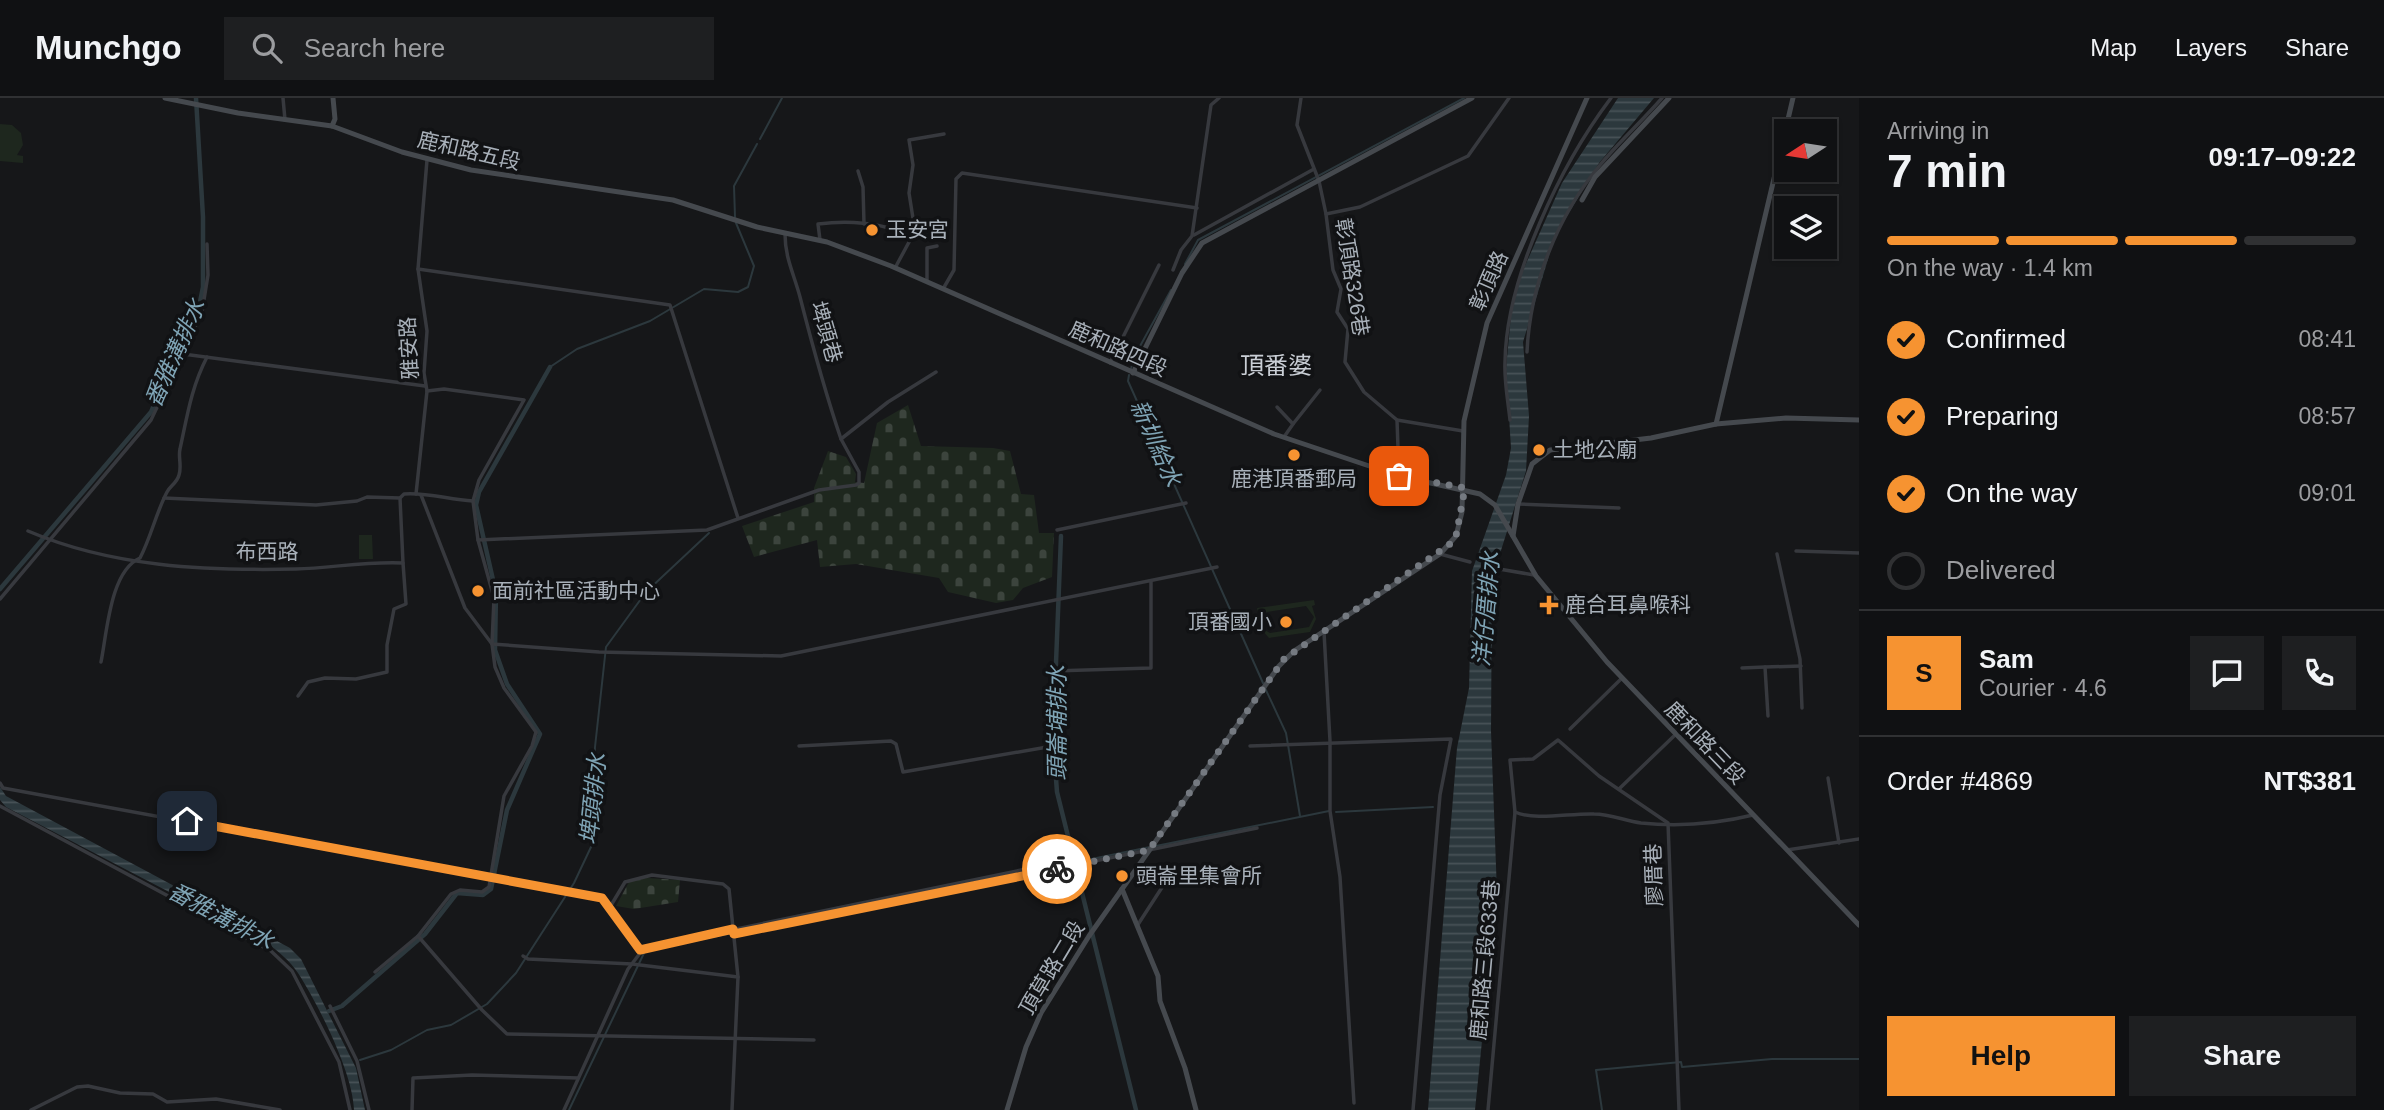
<!DOCTYPE html>
<html lang="en">
<head>
<meta charset="utf-8">
<style>
	body { margin:0; font-family:Helvetica,"Noto Sans TC",sans-serif; background:#1e1f21; color:#f1f3f6; height:100vh; display:flex; flex-direction:column; font-size:26px; white-space:nowrap }
	* { box-sizing:border-box; margin:0 }
	p { font-size:23px; color:#9c9da0 }
	.icon { flex:none; width:38px; height:38px; fill:none; stroke:currentColor; stroke-width:2; stroke-linecap:round; stroke-linejoin:round }
	.map { position:relative; flex:1; overflow:hidden }
	.sheet { display:flex; flex-direction:column; background:#101113; width:525px }
	.sheet>* { flex:none }
	.needle { width:46px; rotate:258deg }
	.controls { position:absolute; left:1774px; top:21px; display:grid; gap:14px }
	.controls a { display:grid; place-items:center; width:63px; height:63px; border-radius:0px; background:#101113; box-shadow:0 2px 5px #0004,0 0 0 2px #303133; font-size:35px }
	.pin { position:absolute; display:grid; place-items:center; width:60px; height:60px; color:#fff; margin:-30px; border-radius:14px; box-shadow:0 4px 10px #0006 }
	.courier { position:absolute; display:grid; place-items:center; width:70px; height:70px; margin:-35px; border:5px solid #f69331; border-radius:50%; background:#fff; color:#222; box-shadow:0 2px 9px #0007 }
	.head em { font-style:normal; font-weight:700 }
	.head div { display:flex; flex-direction:column-reverse }
	.head { display:flex; align-items:center; justify-content:space-between; height:119px; padding:0 28px }
	h1 { font-size:46px; font-weight:700; line-height:52px }
	.bar { display:grid; grid-template-columns:repeat(4,1fr); gap:10px 7px; align-content:center; height:84px; padding:0 28px }
	.bar i { height:9px; border-radius:5px; background:#303133 }
	.bar .current { background:#f69331 }
	.bar p { grid-column:span 4 }
	.line { display:flex; align-items:center; gap:18px; padding:0 28px; border-top:2px solid #303133 }
	.line div { flex:1 }
	.round { display:grid; place-items:center; flex:none; width:74px; height:74px; border-radius:0px; background:#1e1f21 }
	ol { padding:0 28px; list-style:none }
	li { display:flex; align-items:center; gap:21px; height:77px }
	li p { margin-inline-start:auto }
	li .icon { padding:7px; border-radius:50%; background:#f69331; color:#111; stroke-width:4 }
	li:last-child { color:#9c9da0 }
	li i { width:38px; height:38px; border:4px solid #303133; border-radius:50% }
	.primary-button { display:flex; gap:14px; margin-top:auto; padding:14px 28px }
	.primary-button a { flex:1; height:80px; border-radius:0px; background:#f69331; color:#111; font-size:28px; font-weight:700; line-height:80px; text-align:center }
	.primary-button a+a { background:#1e1f21; color:#f1f3f6 }
	header { display:flex; align-items:center; gap:42px; box-sizing:border-box; height:98px; padding:0 35px; background:#101113; border-bottom:2px solid #303133 }
	header strong { font-size:33px }
	nav { display:flex; gap:38px; margin-inline-start:auto; font-size:24px }
	.search { width:490px; height:63px; background:#1e1f21; display:flex; align-items:center; gap:18px; box-sizing:border-box; padding:0 24px; border-radius:0px; color:#9c9da0; font-size:26px }
	main { display:flex; flex:1; min-height:0 }
	.map>svg:first-child { display:block }
	.cemetery { fill:url(#cemetery-stones) }
	.green { fill:#1e271e; fill-rule:evenodd }
	.water { fill:url(#water-rules) }
	.lines { fill:none; stroke-linecap:round; stroke-linejoin:round }
	.stream { stroke:#2c383d; stroke-width:2 }
	.canal { stroke:#2c383d; stroke-width:4.5 }
	.street { stroke:#37393e; stroke-width:3.5 }
	.secondary { stroke:#45494e; stroke-width:5 }
	.done { stroke:#757a81; stroke-width:7; stroke-dasharray:0 12.6 }
	.route { stroke:#f69331; stroke-width:9 }
	.poi-dot { fill:#f69331; stroke:#111214; stroke-width:2.5 }
	.labels { text-anchor:middle; stroke-width:7; stroke-linejoin:round; paint-order:stroke }
	.street-label { font-size:21px; fill:#a8b0b9; stroke:#111214 }
	.poi-label { font-size:21px; fill:#a8b0b9; stroke:#111214; text-anchor:start }
	.water-label { font-size:23px; font-style:italic; fill:#7fa4b5; stroke:#111214 }
	.quarter-label { font-size:24px; fill:#c9ced5; stroke:#111214 }
</style>
</head>
<body>
<header>
<strong>Munchgo</strong>
<div class="search"><svg class="icon" aria-label="search" viewBox="0 0 24 24"><circle cx="10" cy="10" r="6"/><path d="M15 15l6 6"/></svg>Search here</div>
<nav><a>Map</a><a>Layers</a><a>Share</a></nav>
</header>
<main>
<div class="map">
<svg width="1859" height="1012" viewBox="0 0 1859 1012">
	<defs>
		<pattern id="cemetery-stones" width="16" height="16" patternUnits="userSpaceOnUse" patternTransform="scale(1.75)"><rect width="16" height="16" fill="#1e271e"/><path d="M2 7V4a2 2 0 0 1 4 0v3zM10 15v-3a2 2 0 0 1 4 0v3z" fill="#3c443d"/></pattern>
		<pattern id="water-rules" width="6" height="5" patternUnits="userSpaceOnUse" patternTransform="scale(1.75)"><rect width="6" height="5" fill="#2c383d"/><path d="M0 2.5h6" fill="none" stroke="#485257"/></pattern>
	</defs>
	<rect width="100%" height="100%" fill="#161719"/>
	<g class="cemetery">
		<path d="M908,307L921,348L993,350L1010,353L1021,396L1034,397L1039,435H1054L1052,479L1023,490L1013,502L996,505L948,494L939,480L856,466L820,469L817,442L754,459L742,428L814,404V390L828,353L846,359L856,376L855,384L864,385L877,325Z"/>
		<path d="M647,780L680,782L678,804L634,811L616,808L629,784Z"/>
	</g>
	<g class="green">
		<path d="M0,26L12,27L21,35L23,47L17,57L23,58V65L0,63Z"/>
		<path d="M359,437H372L373,461H359Z"/>
		<path d="M1314,502L1315,507L1312,508L1316,521L1310,534L1269,540L1261,531V516H1258L1257,510ZM1306,508L1314,519L1309,529L1270,535L1263,531L1262,520L1267,514Z"/>
	</g>
	<g class="water">
		<path d="M1618,0H1654L1599,65L1555,138L1523,244L1529,318L1526,373L1492,481L1491,633L1497,795L1475,1012H1428L1457,650L1469,590L1472,473L1506,377L1511,350L1506,271L1511,217L1520,179L1562,85Z"/>
		<path d="M0,689L6,698L290,850L301,861L356,970L365,1012H354C353,975 319,908 298,875C290,863 279,854 267,845L6,709L0,702Z"/>
	</g>
	<g class="lines">
		<g class="stream">
			<path d="M760,41L782,0"/>
			<path d="M735,119L734,88L757,46"/>
			<path d="M1185,166L1198,142L1464,0"/>
			<path d="M550,269L577,251L650,223L704,191L738,194L748,189L754,168L736,125"/>
			<path d="M1131,271L1134,259L1171,192"/>
			<path d="M1129,277L1128,283L1263,585"/>
			<path d="M1265,590L1286,635L1300,718"/>
			<path d="M1336,714L1433,709"/>
			<path d="M1156,748L1329,713"/>
			<path d="M360,962L391,952L427,932L451,927L487,906L516,875L574,785L591,749L595,649L606,549L646,494L709,435"/>
			<path d="M569,1012L645,853L1150,749"/>
			<path d="M1602,1012L1596,972L1681,964L1682,969L1772,961H1859"/>
		</g>
		<g class="canal">
			<path d="M1061,438L1053,641L1057,694L1136,1012"/>
			<path d="M0,491L151,314L184,234L199,209L203,189V119L196,0"/>
			<path d="M329,913L342,908L425,836L457,795L483,797L491,791L507,712L540,636L507,586L495,552L496,495L476,407L479,394L550,269"/>
		</g>
		<g class="street">
			<path d="M283,0L285,22"/>
			<path d="M1301,0L1297,27L1319,83L1326,116L1333,172L1341,191L1337,214L1348,231L1345,264L1364,294L1397,322L1463,333"/>
			<path d="M858,73L863,89L864,126"/>
			<path d="M1326,116L1360,109L1468,58L1509,0"/>
			<path d="M785,136C785,160 794,176 800,199C812,246 825,294 841,341"/>
			<path d="M1194,137L1314,71"/>
			<path d="M820,142L818,126C851,122 882,124 912,139"/>
			<path d="M895,170L915,133L909,95L913,67L909,42L944,36"/>
			<path d="M418,171L670,207L738,420"/>
			<path d="M1173,172L1181,152L1192,138L1211,7L1219,0"/>
			<path d="M927,183V150L937,148"/>
			<path d="M943,191L954,172L956,81L962,75L1197,110"/>
			<path d="M1527,254C1530,187 1557,119 1600,67C1619,44 1642,23 1662,0"/>
			<path d="M183,256L425,288"/>
			<path d="M1110,265L1159,167"/>
			<path d="M1277,309L1293,326L1284,339"/>
			<path d="M1397,322L1399,378"/>
			<path d="M1510,322C1508,303 1504,283 1505,264C1506,180 1561,66 1611,0"/>
			<path d="M1293,326L1320,292"/>
			<path d="M416,396L427,293L424,275L427,233L418,171L427,62"/>
			<path d="M421,397L465,510L492,546L599,554L781,558L1217,469"/>
			<path d="M164,400L316,407L357,403L367,399L400,400"/>
			<path d="M1518,406L1619,410"/>
			<path d="M1057,432L1186,405"/>
			<path d="M28,433C112,469 205,473 296,471C332,470 367,463 403,465L400,400L404,396C428,394 449,402 473,403"/>
			<path d="M478,442L707,432L819,392L856,387L859,385V374L841,341L888,304L936,274"/>
			<path d="M1796,453L1859,455"/>
			<path d="M1440,456L1470,464"/>
			<path d="M1777,456L1800,561L1802,610"/>
			<path d="M1499,471L1534,477"/>
			<path d="M0,501L151,322L202,214L208,177L207,146"/>
			<path d="M1324,534L1330,643V713L1340,779L1354,1005"/>
			<path d="M101,564C107,535 110,473 140,460C151,439 156,415 167,394C170,388 177,385 179,377C182,368 178,359 180,351C187,319 191,290 207,259"/>
			<path d="M1742,570L1765,569"/>
			<path d="M1053,573L1151,570V483"/>
			<path d="M298,598L308,584L325,580L356,581L387,574V547L394,511L406,506L403,465"/>
			<path d="M1768,618L1765,569L1801,568"/>
			<path d="M1570,631L1622,580"/>
			<path d="M799,648L891,643L896,646L903,674L1053,648"/>
			<path d="M1250,648L1451,641L1440,697L1413,1012"/>
			<path d="M1828,680L1839,745"/>
			<path d="M0,685L3,690L602,800L640,852"/>
			<path d="M1619,691L1675,637"/>
			<path d="M0,708L271,853L292,873L339,964L350,1012"/>
			<path d="M1515,714C1535,723 1570,715 1594,716C1611,716 1625,723 1641,725C1680,729 1716,726 1753,717"/>
			<path d="M1787,752L1859,741"/>
			<path d="M610,809L625,784L652,777L723,786L729,791L738,879L732,1012"/>
			<path d="M1137,828L1172,774L1220,770"/>
			<path d="M734,836L1257,730"/>
			<path d="M418,838L482,912L507,936L814,942"/>
			<path d="M523,858L528,861L632,866L738,879"/>
			<path d="M375,874L418,838L451,796L460,792L482,794L489,789L504,698L532,648L536,634L504,590L495,569L492,546L494,500L478,442L473,403L479,382L524,302L444,291L427,293"/>
			<path d="M330,908L357,963L369,1012"/>
			<path d="M31,1012L77,989L88,988L120,995L153,996L167,1004L216,1001L280,1012"/>
			<path d="M412,1012L413,980L472,977L578,980"/>
			<path d="M564,1012L628,871L644,850L1070,762"/>
			<path d="M1488,1012L1515,714L1510,662L1533,661L1558,642L1599,678L1668,725L1679,1012"/>
		</g>
		<g class="secondary">
			<path d="M165,0L238,15L332,28L402,54L471,72L673,102L757,129L827,144L891,168L1274,336L1399,378L1480,396L1495,407L1536,478L1607,564L1859,827"/>
			<path d="M332,28L335,21L333,0"/>
			<path d="M1582,102L1595,79L1669,0"/>
			<path d="M1133,275L1182,175L1202,145L1472,0"/>
			<path d="M1716,326L1793,0"/>
			<path d="M1513,438L1518,406L1532,366L1550,352L1651,340L1716,326L1786,320L1859,322"/>
			<path d="M1122,791L1158,878L1160,903L1185,970L1196,1012"/>
			<path d="M1007,1012L1026,949L1041,915L1089,838L1279,568L1294,553L1440,456L1456,438L1462,414L1464,323L1487,225L1587,0"/>
		</g>
	</g>
	<g class="lines">
		<path class="done" d="M1057,771L1149,752L1284,561L1450,446L1456,438L1465,390L1399,378"/>
		<path class="route" d="M187,723L602,800L640,852L733,831L734,836L774,828L1057,771"/>
	</g>
	<g class="poi-dot">
		<circle cx="872" cy="132" r="7"/>
		<circle cx="1539" cy="352" r="7"/>
		<circle cx="1294" cy="357" r="7"/>
		<circle cx="478" cy="493" r="7"/>
		<path d="M1545.5 496.5h7v7h7v7h-7v7h-7v-7h-7v-7h7z"/>
		<circle cx="1286" cy="524" r="7"/>
		<circle cx="1122" cy="778" r="7"/>
	</g>
	<g class="labels">
		<g class="street-label">
			<text transform="translate(469 53) rotate(13)" y="7">鹿和路五段</text>
			<text transform="translate(1352 179) rotate(81)" y="7">彰頂路326巷</text>
			<text transform="translate(1489 183) rotate(-66)" y="7">彰頂路</text>
			<text transform="translate(826 234) rotate(74)" y="7">埤頭巷</text>
			<text transform="translate(409 250) rotate(-93)" y="7">雅安路</text>
			<text transform="translate(1118 251) rotate(24)" y="7">鹿和路四段</text>
			<text x="267" y="461">布西路</text>
			<text transform="translate(1705 645) rotate(46)" y="7">鹿和路三段</text>
			<text transform="translate(1654 777) rotate(-92)" y="7">廖厝巷</text>
			<text transform="translate(1485 862) rotate(-85)" y="7">鹿和路三段633巷</text>
			<text transform="translate(1052 870) rotate(-59)" y="7">頂草路二段</text>
		</g>
		<g class="poi-label">
			<text x="886" y="139">玉安宮</text>
			<text x="1553" y="359">土地公廟</text>
			<text x="1294" y="388" text-anchor="middle">鹿港頂番郵局</text>
			<text x="492" y="500">面前社區活動中心</text>
			<text x="1565" y="514">鹿合耳鼻喉科</text>
			<text x="1272" y="531" text-anchor="end">頂番國小</text>
			<text x="1136" y="785">頭崙里集會所</text>
		</g>
		<g class="water-label">
			<text transform="translate(175 255) rotate(-66)" y="8">番雅溝排水</text>
			<text transform="translate(1156 345) rotate(66)" y="8">新圳給水</text>
			<text transform="translate(1486 511) rotate(-85)" y="8">洋仔厝排水</text>
			<text transform="translate(1057 625) rotate(-90)" y="8">頭崙埔排水</text>
			<text transform="translate(593 701) rotate(-84)" y="8">埤頭排水</text>
			<text transform="translate(221 818) rotate(28)" y="8">番雅溝排水</text>
		</g>
		<g class="quarter-label">
			<text x="1276" y="276">頂番婆</text>
		</g>
	</g>
</svg>
<div class="controls">
<a><svg class="needle" viewBox="-14 -14 28 28"><path d="M0-13l5 13h-10z" fill="#e53935"/><path d="M0 13l5-13h-10z" fill="#9c9da0"/></svg></a>
<a><svg class="icon" aria-label="layers" viewBox="0 0 24 24"><path d="M12 4l9 5-9 5-9-5zM3 14l9 5 9-5"/></svg></a>
</div>
<div class="pin" style="left:1399px;top:378px;background:#ea580c"><svg class="icon" aria-label="bag" viewBox="0 0 24 24"><path d="M5 8h14l-1 12H6zM9 8a3 3 0 0 1 6 0"/></svg></div>
<div class="pin" style="left:187px;top:723px;background:#1f2937"><svg class="icon" aria-label="home" viewBox="0 0 24 24"><path d="M3 11l9-7 9 7M6 9v11h12V9"/></svg></div>
<div class="courier" style="left:1057px;top:771px"><svg class="icon" aria-label="bike" viewBox="0 0 24 24"><circle cx="6" cy="16" r="4"/><circle cx="18" cy="16" r="4"/><path d="M6 16l4-8h5l3 8M10 8l3 8H6M13 5h3"/></svg></div>
</div>
<section class="sheet">
<div class="head"><div><h1>7 min</h1><p>Arriving in</p></div><em>09:17–09:22</em></div>
<div class="bar"><i class="current"></i><i class="current"></i><i class="current"></i><i></i><p>On the way · 1.4 km</p></div>
<ol>
<li><svg class="icon" aria-label="check" viewBox="0 0 24 24"><path d="M5 12l5 5 9-10"/></svg>Confirmed<p>08:41</p></li>
<li><svg class="icon" aria-label="check" viewBox="0 0 24 24"><path d="M5 12l5 5 9-10"/></svg>Preparing<p>08:57</p></li>
<li><svg class="icon" aria-label="check" viewBox="0 0 24 24"><path d="M5 12l5 5 9-10"/></svg>On the way<p>09:01</p></li>
<li><i></i>Delivered</li>
</ol>
<div class="line" style="height:126px"><b class="round" style="background:#f69331;color:#111">S</b><div><b>Sam</b><p>Courier · 4.6</p></div><a class="round"><svg class="icon" aria-label="chat" viewBox="0 0 24 24"><path d="M4 5h16v11H9l-5 4z"/></svg></a><a class="round"><svg class="icon" aria-label="phone" viewBox="0 0 24 24"><path d="M5 4h4l2 5-3 2q2 4 5 5l2-3 5 2v4C11 20 4 13 5 4z"/></svg></a></div>
<div class="line" style="height:91px"><div>Order #4869</div><b>NT$381</b></div>
<div class="primary-button"><a>Help</a><a>Share</a></div>
</section>
</main>
</body>
</html>
